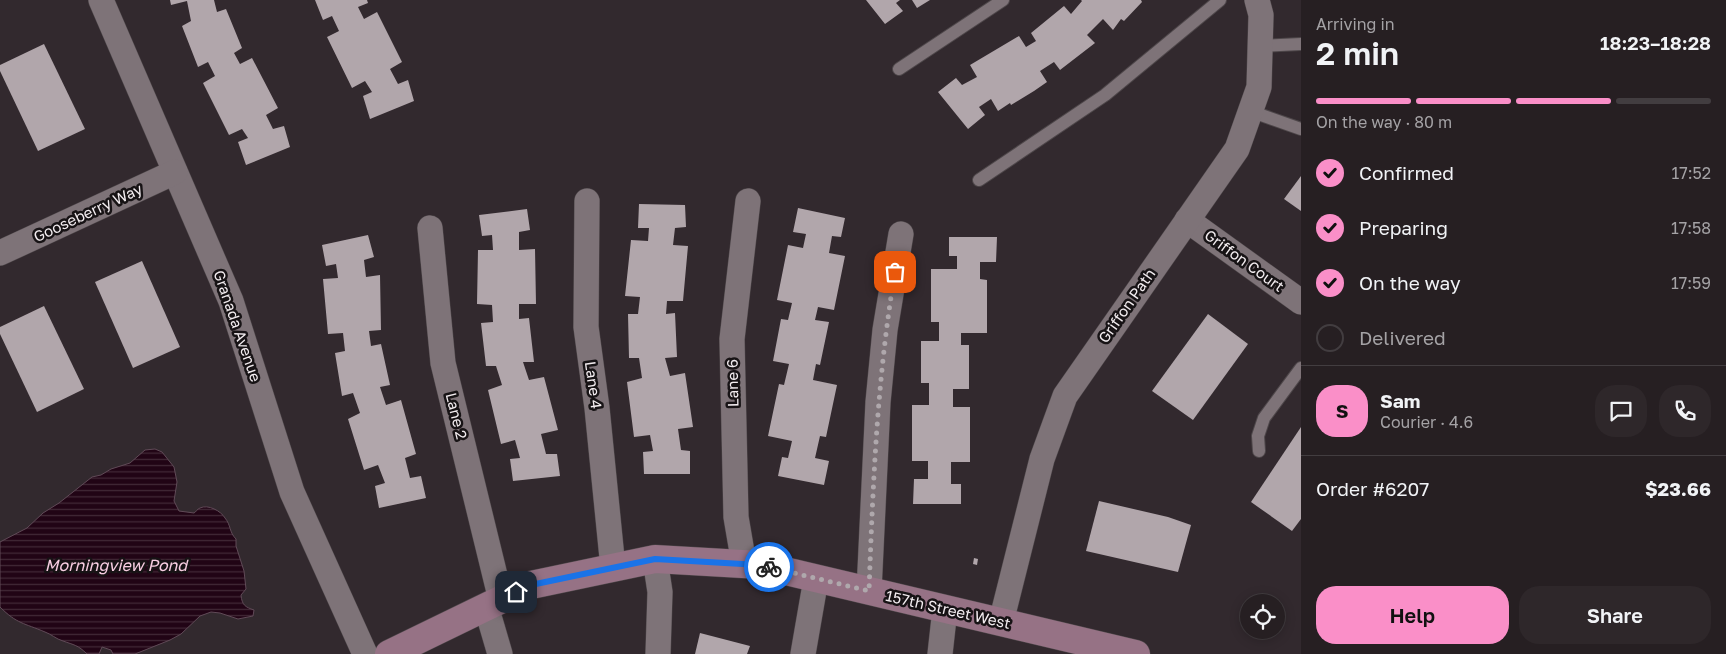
<!DOCTYPE html>
<html lang="en">
<head>
<meta charset="utf-8">
<style>
	body { margin:0; font-family:"Golos Text",sans-serif; background:#2e272a; color:#f1f3f6; height:100vh; display:flex; flex-direction:column; font-size:19px; white-space:nowrap }
	* { box-sizing:border-box; margin:0 }
	p { font-size:16px; color:#a4a2a5 }
	.icon { flex:none; width:28px; height:28px; fill:none; stroke:currentColor; stroke-width:2; stroke-linecap:round; stroke-linejoin:round }
	.map { position:relative; flex:1; overflow:hidden }
	.side { display:flex; flex-direction:column; background:#261f22; width:425px }
	.side>* { flex:none }
	.buttons { position:absolute; left:1240px; top:594px; display:grid; gap:10px }
	.buttons a { display:grid; place-items:center; width:45px; height:45px; border-radius:50%; background:#261f22; box-shadow:0 2px 12px #0003,0 0 0 1px #423d40; font-size:25px }
	.pin { position:absolute; display:grid; place-items:center; width:42px; height:42px; color:#fff; margin:-21px; border-radius:10px; box-shadow:0 2px 8px #0006 }
	.courier { position:absolute; display:grid; place-items:center; width:50px; height:50px; margin:-25px; border:4px solid #1a73e8; border-radius:50%; background:#fff; color:#222; box-shadow:0 1px 6px #0007 }
	.head em { font-style:normal; font-weight:600 }
	.head div { display:flex; flex-direction:column-reverse }
	.head { display:flex; align-items:center; justify-content:space-between; height:85px; padding:0 15px }
	h1 { font-size:32px; font-weight:600; line-height:38px }
	.bar { display:grid; grid-template-columns:repeat(4,1fr); gap:8px 5px; align-content:center; height:60px; padding:0 15px }
	.bar i { height:6px; border-radius:4px; background:#423d40 }
	.bar .active { background:#fa8fc8 }
	.bar p { grid-column:span 4 }
	.line { display:flex; align-items:center; gap:12px; padding:0 15px; border-top:1px solid #423d40 }
	.line div { flex:1 }
	.round { display:grid; place-items:center; flex:none; width:52px; height:52px; border-radius:20px; background:#2e272a }
	ol { padding:0 15px; list-style:none }
	li { display:flex; align-items:center; gap:15px; height:55px }
	li p { margin-inline-start:auto }
	li .icon { padding:5px; border-radius:50%; background:#fa8fc8; color:#111; stroke-width:4 }
	li:last-child { color:#a4a2a5 }
	li i { width:28px; height:28px; border:2px solid #423d40; border-radius:50% }
	.action { display:flex; gap:10px; margin-top:auto; padding:10px 15px }
	.action a { flex:1; height:58px; border-radius:20px; background:#fa8fc8; color:#111; font-size:20px; font-weight:600; line-height:58px; text-align:center }
	.action a+a { background:#2e272a; color:#f1f3f6 }
	main { display:flex; flex:1; min-height:0 }
	.map>svg:first-child { display:block }
	.water { fill:url(#water-rules); stroke:#604a57 }
	.building { fill:#b1a6ab }
	.lines { fill:none; stroke-linecap:round; stroke-linejoin:round }
	.lane-casing { stroke:#4e474a; stroke-width:14 }
	.street-casing { stroke:#4e474a; stroke-width:26 }
	.secondary-casing { stroke:#4e474a; stroke-width:29 }
	.lane { stroke:#7e7378; stroke-width:12 }
	.street { stroke:#7e7378; stroke-width:25 }
	.secondary { stroke:#967285; stroke-width:28 }
	.done { stroke:#afa8ac; stroke-width:5; stroke-dasharray:0 9 }
	.route { stroke:#1a73e8; stroke-width:6 }
	.labels { text-anchor:middle; stroke-width:5; stroke-linejoin:round; paint-order:stroke }
	.street-label { font-size:15px; fill:#f3edf0; stroke:#171315 }
	.water-label { font-size:16px; font-style:italic; fill:#f7cde1; stroke:#171315 }
</style>
</head>
<body>
<main>
<div class="map">
<svg width="1301" height="654" viewBox="0 0 1301 654">
	<defs>
		<pattern id="water-rules" width="6" height="5" patternUnits="userSpaceOnUse" patternTransform="scale(1.25)"><rect width="6" height="5" fill="#210415"/><path d="M0 2.5h6" fill="none" stroke="#422937"/></pattern>
	</defs>
	<rect width="100%" height="100%" fill="#32292e"/>
	<path class="water" d="M155,449L162,452L174,467L177,482L174,501L179,511L194,513C196,512 197,509 200,508C208,504 221,511 225,518C231,525 229,532 236,539V546L244,571L246,589L241,595C242,605 245,607 254,610L253,616L238,619L220,613L211,612L200,616L181,634L170,640L135,654H113L111,650L102,647L99,654H87C78,645 74,645 63,641C56,639 51,634 45,632C24,623 17,624 0,607V542L27,528L43,513L59,503L92,477L101,475L111,469L130,463L145,450Z"/>
	<g class="building">
		<path d="M170,0H214L217,12L226,9L242,48L234,53L240,64L252,58L278,108L266,115L273,129L284,126L290,147L246,165L238,142L248,138L242,129L229,135L203,83L215,76L208,62L198,67L182,26L191,21L187,1L171,5Z"/>
		<path d="M315,0H367L368,3L358,7L364,19L377,12L402,62L390,69L398,84L408,80L414,101L370,119L363,96L372,92L365,81L352,88L327,37L339,31L332,16L323,20Z"/>
		<path d="M866,0H900L896,3L903,11L885,24Z"/>
		<path d="M912,0H930L917,8Z"/>
		<path d="M1081,0H1141L1142,2L1124,21L1121,19L1113,30L1103,19L1087,35L1095,43L1060,70L1054,62L1040,71L1047,82L1034,91L1011,105L1010,103L998,111L991,99L979,107L985,115L968,129L938,92L956,78L962,85L977,77L970,65L1019,36L1026,47L1036,41L1031,33L1064,6L1071,14L1082,1Z"/>
		<path d="M44,44L85,129L38,151L0,71V65Z"/>
		<path d="M1301,176V211L1284,199Z"/>
		<path d="M639,204L685,205L686,227L675,228L673,245L688,246L683,301H667L666,314L675,313L677,357L665,358L670,376L685,373L693,427L678,429L681,450L690,451V474H644L643,452L653,451L650,435L634,437L627,382L642,378L639,358H629L628,314H638L640,297L625,296L631,240L648,241L649,228H638Z"/>
		<path d="M798,208L845,218L841,237L832,236L829,253L845,256L834,310L818,307L815,320L829,322L820,365L816,364L813,380L837,385L826,437L820,436L815,458L829,461L824,485L778,476L782,457L788,458L792,441L768,436L779,384L784,385L789,364L773,361L781,319L788,320L792,303L777,300L788,245L803,248L806,234L793,232Z"/>
		<path d="M527,209L530,230L519,232V250L535,249L536,304H519V319L529,318L534,362H523L529,380L544,377L558,430L541,434L546,454H557L560,476L513,481L510,459L520,458L515,440L501,444L488,390L502,385L496,366H486L481,323L493,322L492,305L477,304L478,250H493L492,235L482,236L479,215Z"/>
		<path d="M368,235L374,257L364,260L366,277L380,275L381,330L369,331L371,346L381,344L390,385L380,387L386,405L401,400L416,454L405,458L410,478L421,476L426,498L379,508L375,486L385,483L378,465L364,470L348,419L360,413L353,393L342,396L335,353L345,351L343,333L328,334L323,279L338,278L336,264L326,266L322,245Z"/>
		<path d="M949,237H997L996,262H980V279L987,280V333H961V345H969V389H953V407H970V462H951V484H961V504H913L914,479H928V461H912V405H929V383H921V341H939V322H931V269H957V256H949Z"/>
		<path d="M142,261L180,347L133,368L95,282Z"/>
		<path d="M44,306L84,389L37,412L0,334V327Z"/>
		<path d="M1208,314L1248,344L1193,420L1152,391Z"/>
		<path d="M1301,427V519L1292,531L1251,502Z"/>
		<path d="M1099,501L1168,517L1191,525L1178,572L1086,551Z"/>
		<path d="M974,558L978,559L977,565L973,564Z"/>
		<path d="M700,633L750,646L747,654H695Z"/>
	</g>
	<g class="lines">
		<g class="lane-casing">
			<g id="lane">
				<path d="M1260,46L1301,44"/>
				<path d="M899,69L1003,0"/>
				<path d="M1250,111L1301,129"/>
				<path d="M979,180L1105,95L1220,0"/>
				<path d="M1259,451L1258,436L1264,418L1301,368"/>
			</g>
		</g>
		<g class="street-casing">
			<g id="street">
				<path d="M101,0L231,301L292,492L365,654"/>
				<path d="M587,201L586,327L597,408L613,568"/>
				<path d="M1187,220L1301,302"/>
				<path d="M430,228L443,363L501,600"/>
				<path d="M0,253L175,172"/>
				<path d="M655,559L660,592L658,654"/>
				<path d="M744,564L736,517L732,339L748,201"/>
				<path d="M869,591L878,402L885,330L901,234"/>
				<path d="M486,606L500,654"/>
				<path d="M1001,622L1042,459L1065,396L1237,149L1259,87L1261,15L1257,0"/>
				<path d="M803,654L816,579"/>
				<path d="M940,654L945,609"/>
			</g>
		</g>
		<g class="secondary-casing">
			<path id="secondary" d="M389,654L531,585L655,559L760,565L1136,654"/>
		</g>
		<use href="#lane" class="lane"/>
		<use href="#street" class="street"/>
		<use href="#secondary" class="secondary"/>
	</g>
	<g class="lines">
		<path class="done" d="M769,567L869,591C873,484 877,378 895,272"/>
		<path class="route" d="M516,592L531,585L655,559L760,565L769,567"/>
	</g>
	<g class="labels">
		<g class="street-label">
			<text transform="translate(88 213) rotate(-25)" y="5">Gooseberry Way</text>
			<text transform="translate(1244 261) rotate(36)" y="5">Griffon Court</text>
			<text transform="translate(1127 306) rotate(-55)" y="5">Griffon Path</text>
			<text transform="translate(237 326) rotate(71)" y="5">Granada Avenue</text>
			<text transform="translate(733 383) rotate(-91)" y="5">Lane 6</text>
			<text transform="translate(593 385) rotate(82)" y="5">Lane 4</text>
			<text transform="translate(456 416) rotate(76)" y="5">Lane 2</text>
			<text transform="translate(948 610) rotate(13)" y="5">157th Street West</text>
		</g>
		<g class="water-label">
			<text x="116" y="571">Morningview Pond</text>
		</g>
	</g>
</svg>
<div class="buttons">
<a><svg class="icon" aria-label="locate" viewBox="0 0 24 24"><circle cx="12" cy="12" r="6"/><path d="M12 2v4M12 18v4M2 12h4M18 12h4"/></svg></a>
</div>
<div class="pin" style="left:895px;top:272px;background:#ea580c"><svg class="icon" aria-label="bag" viewBox="0 0 24 24"><path d="M5 8h14l-1 12H6zM9 8a3 3 0 0 1 6 0"/></svg></div>
<div class="pin" style="left:516px;top:592px;background:#1f2937"><svg class="icon" aria-label="home" viewBox="0 0 24 24"><path d="M3 11l9-7 9 7M6 9v11h12V9"/></svg></div>
<div class="courier" style="left:769px;top:567px"><svg class="icon" aria-label="bike" viewBox="0 0 24 24"><circle cx="6" cy="16" r="4"/><circle cx="18" cy="16" r="4"/><path d="M6 16l4-8h5l3 8M10 8l3 8H6M13 5h3"/></svg></div>
</div>
<section class="side">
<div class="head"><div><h1>2 min</h1><p>Arriving in</p></div><em>18:23–18:28</em></div>
<div class="bar"><i class="active"></i><i class="active"></i><i class="active"></i><i></i><p>On the way · 80 m</p></div>
<ol>
<li><svg class="icon" aria-label="check" viewBox="0 0 24 24"><path d="M5 12l5 5 9-10"/></svg>Confirmed<p>17:52</p></li>
<li><svg class="icon" aria-label="check" viewBox="0 0 24 24"><path d="M5 12l5 5 9-10"/></svg>Preparing<p>17:58</p></li>
<li><svg class="icon" aria-label="check" viewBox="0 0 24 24"><path d="M5 12l5 5 9-10"/></svg>On the way<p>17:59</p></li>
<li><i></i>Delivered</li>
</ol>
<div class="line" style="height:90px"><b class="round" style="background:#fa8fc8;color:#111">S</b><div><b>Sam</b><p>Courier · 4.6</p></div><a class="round"><svg class="icon" aria-label="chat" viewBox="0 0 24 24"><path d="M4 5h16v11H9l-5 4z"/></svg></a><a class="round"><svg class="icon" aria-label="phone" viewBox="0 0 24 24"><path d="M5 4h4l2 5-3 2q2 4 5 5l2-3 5 2v4C11 20 4 13 5 4z"/></svg></a></div>
<div class="line" style="height:65px"><div>Order #6207</div><b>$23.66</b></div>
<div class="action"><a>Help</a><a>Share</a></div>
</section>
</main>
</body>
</html>
